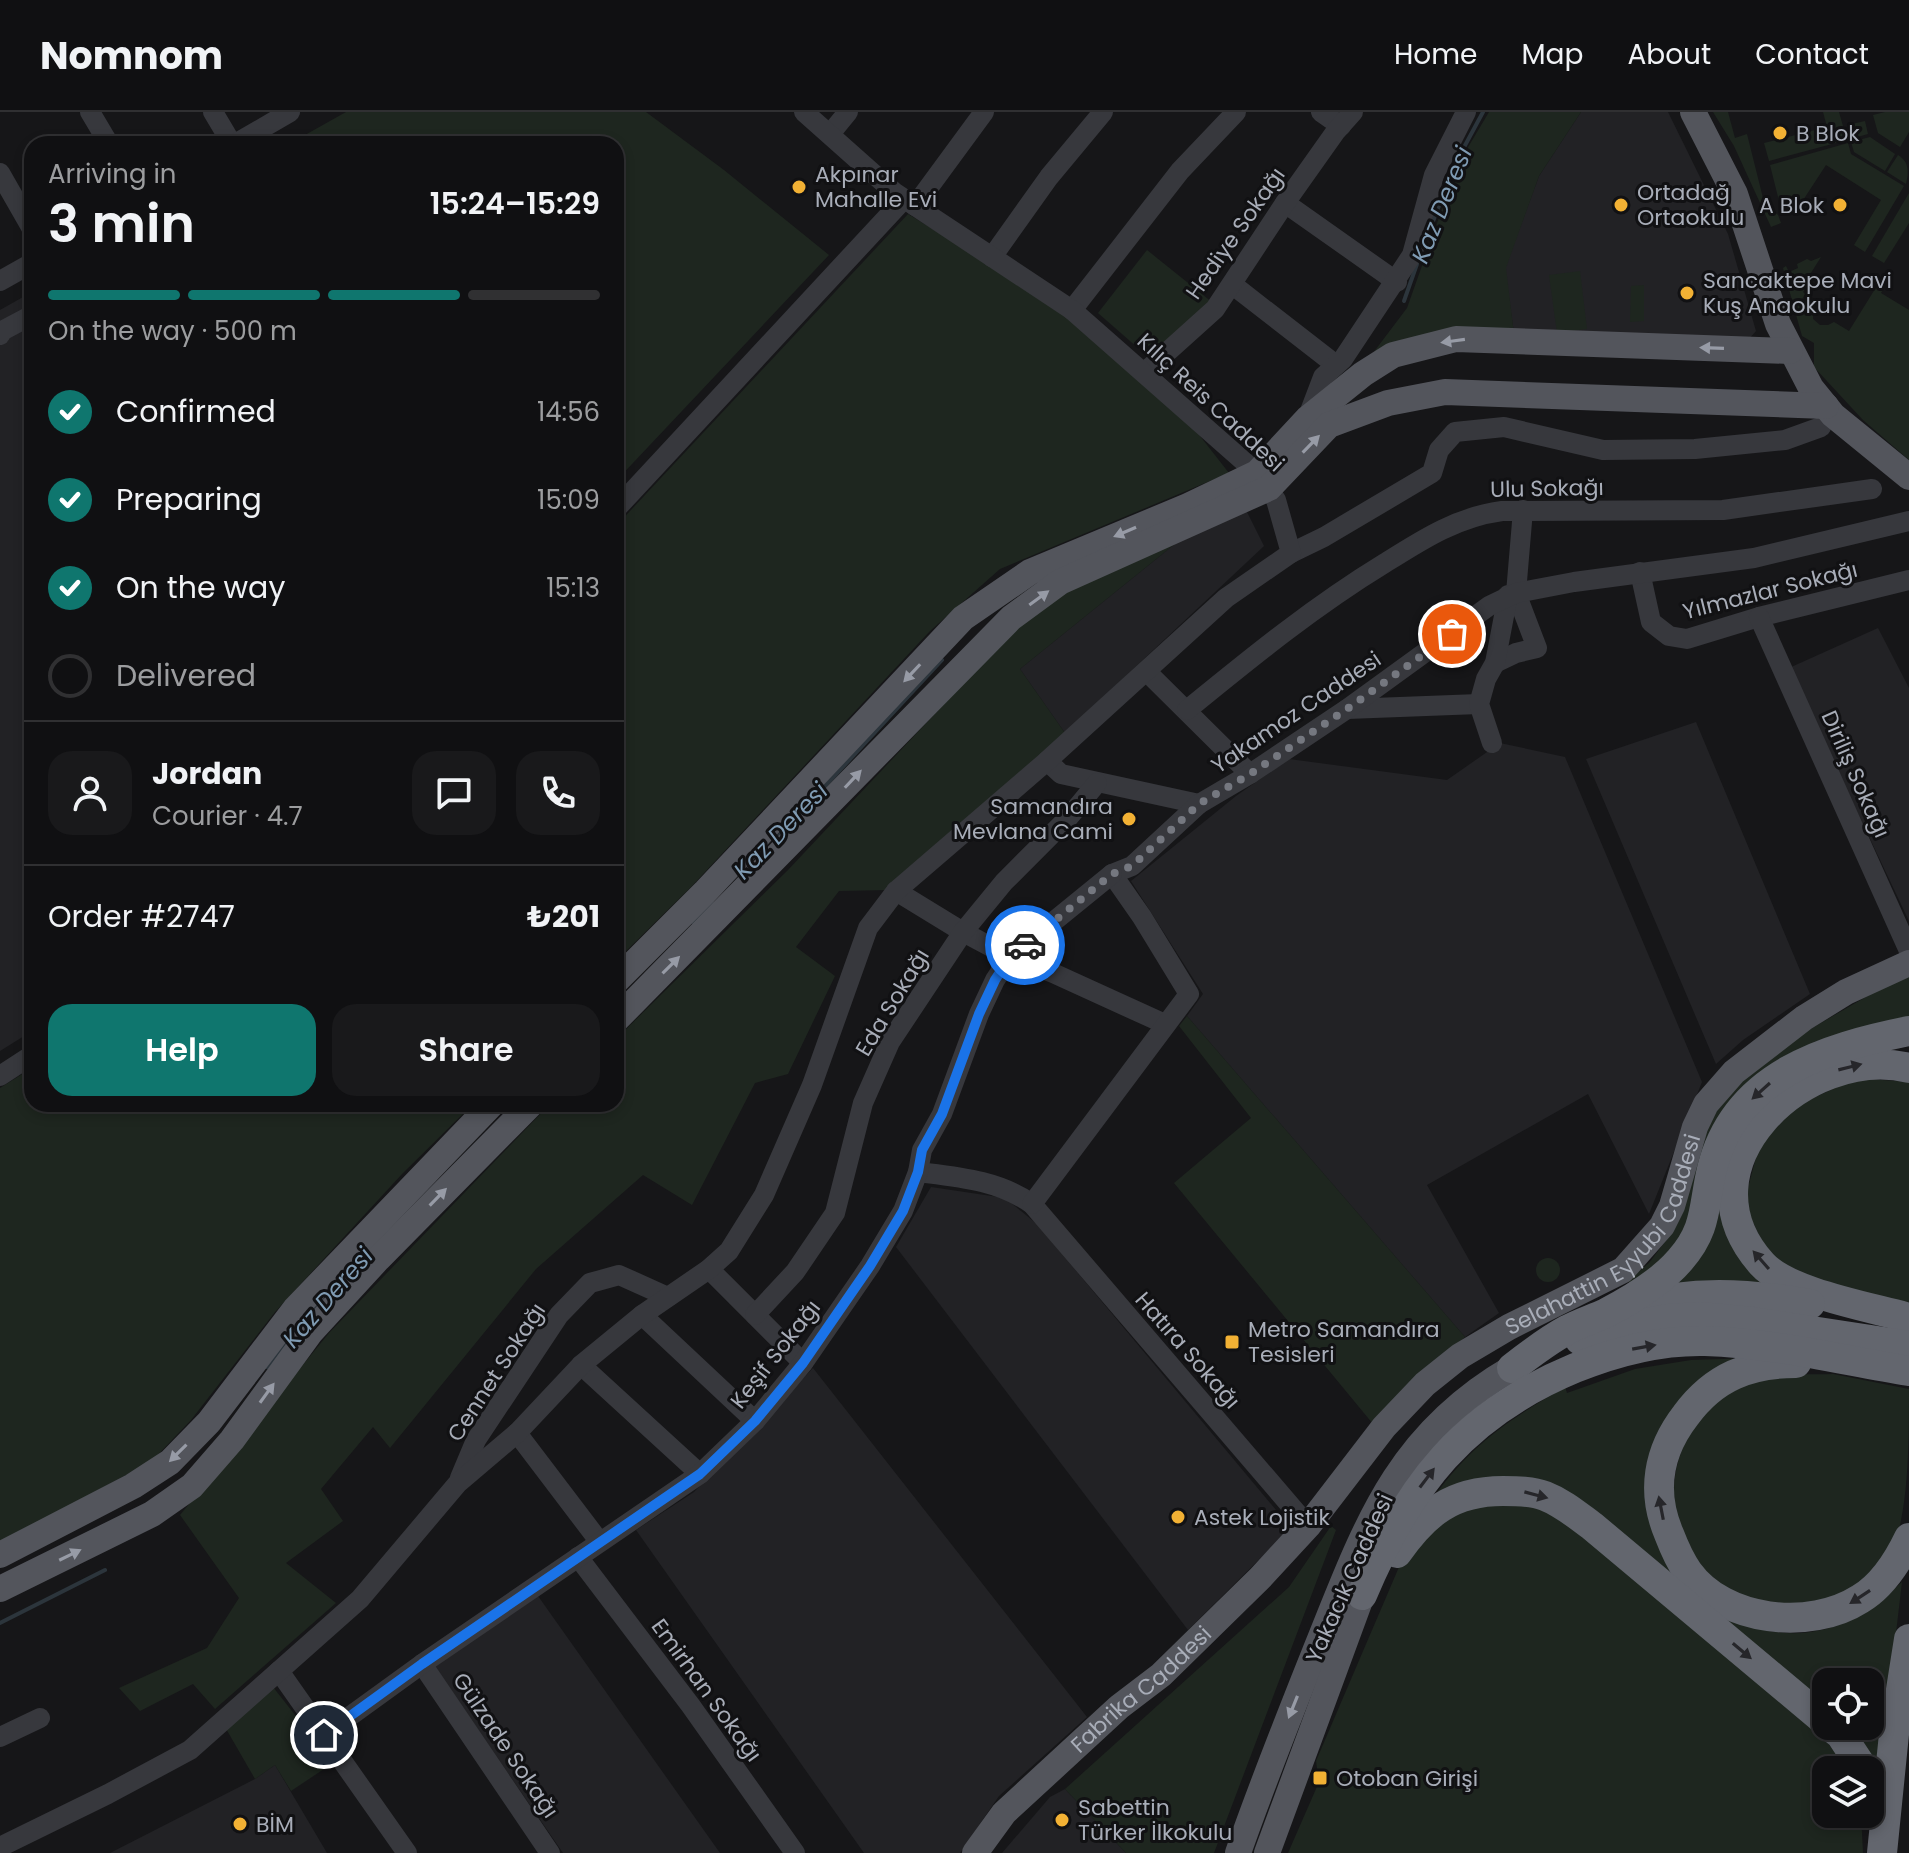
<!DOCTYPE html>
<html lang="en">
<head>
<meta charset="utf-8">
<style>
	body { margin:0; font-family:Poppins,sans-serif; background:#19191b; color:#f1f3f6; height:100vh; display:flex; flex-direction:column; font-size:30px; white-space:nowrap }
	* { box-sizing:border-box; margin:0 }
	p { font-size:26px; color:#9c9d9f }
	.icon { flex:none; width:44px; height:44px; fill:none; stroke:currentColor; stroke-width:2; stroke-linecap:round; stroke-linejoin:round }
	.map { position:relative; flex:1; overflow:hidden }
	.side { position:absolute; left:24px; top:24px; width:600px; height:976px; display:flex; flex-direction:column; background:#101012; border-radius:24px; box-shadow:0 4px 12px #0003,0 0 0 2px #303032 }
	.side>* { flex:none }
	.controls { position:absolute; left:1812px; top:1556px; display:grid; gap:16px }
	.controls a { display:grid; place-items:center; width:72px; height:72px; border-radius:16px; background:#101012; box-shadow:0 4px 12px #0003,0 0 0 2px #303032; font-size:40px }
	.pin { position:absolute; display:grid; place-items:center; width:68px; height:68px; color:#fff; margin:-34px; border:4px solid #fff; border-radius:50%; box-shadow:0 2px 8px #0007 }
	.courier { position:absolute; display:grid; place-items:center; width:80px; height:80px; margin:-40px; border:6px solid #1a73e8; border-radius:50%; background:#fff; color:#222; box-shadow:0 2px 10px #0007 }
	.summary em { font-style:normal; font-weight:600 }
	.summary div { display:flex; flex-direction:column-reverse }
	.summary { display:flex; align-items:center; justify-content:space-between; height:136px; padding:0 24px }
	h1 { font-size:52px; font-weight:600; line-height:60px }
	.bar { display:grid; grid-template-columns:repeat(4,1fr); gap:12px 8px; align-content:center; height:96px; padding:0 24px }
	.bar i { height:10px; border-radius:6px; background:#303032 }
	.bar .active { background:#0f766e }
	.bar p { grid-column:span 4 }
	.line { display:flex; align-items:center; gap:20px; padding:0 24px; border-top:2px solid #303032 }
	.line div { flex:1 }
	.round { display:grid; place-items:center; flex:none; width:84px; height:84px; border-radius:24px; background:#19191b }
	ol { padding:0 24px; list-style:none }
	li { display:flex; align-items:center; gap:24px; height:88px }
	li p { margin-inline-start:auto }
	li .icon { padding:8px; border-radius:50%; background:#0f766e; color:#fff; stroke-width:4 }
	li:last-child { color:#9c9d9f }
	li i { width:44px; height:44px; border:4px solid #303032; border-radius:50% }
	.primary-button { display:flex; gap:16px; margin-top:auto; padding:16px 24px }
	.primary-button a { flex:1; height:92px; border-radius:24px; background:#0f766e; color:#fff; font-size:32px; font-weight:600; line-height:92px; text-align:center }
	.primary-button a+a { background:#19191b; color:#f1f3f6 }
	header { display:flex; align-items:center; gap:48px; box-sizing:border-box; height:112px; padding:0 40px; background:#101012; border-bottom:2px solid #303032 }
	header strong { font-size:38px }
	nav { display:flex; gap:44px; margin-inline-start:auto; font-size:28px }
	.map>svg:first-child { display:block }
	.built { fill:#222225 }
	.green { fill:#1e261f }
	.lines { fill:none; stroke-linecap:round; stroke-linejoin:round }
	.stream { stroke:#2c353c; stroke-width:4 }
	.minor { stroke:#37383d; stroke-width:20 }
	.major { stroke:#53555c; stroke-width:26 }
	.highway { stroke:#63666e; stroke-width:30 }
	.oneway { fill:#979ba6 }
	.oneway2 { fill:#26262a }
	.done { stroke:#757880; stroke-width:8; stroke-dasharray:0 14.4 }
	.route { stroke:#1a73e8; stroke-width:10 }
	.poi-dot { fill:#f2b134; stroke:#111113; stroke-width:3 }
	.labels { text-anchor:middle; stroke-width:6; stroke-linejoin:round; paint-order:stroke }
	.poi-label { font-size:22px; fill:#a8adb8; stroke:#111113; text-anchor:start }
	.street-label { font-size:22px; fill:#a8adb8; stroke:#111113 }
	.water-label { font-size:24px; font-style:italic; fill:#7f9bb3; stroke:#111113 }
</style>
</head>
<body>
<header>
<strong>Nomnom</strong>
<nav><a>Home</a><a>Map</a><a>About</a><a>Contact</a></nav>
</header>
<div class="map">
<svg width="1909" height="1741" viewBox="0 0 1909 1741">
	<rect width="100%" height="100%" fill="#161618"/>
	<g class="built">
		<path d="M1581,0H1668L1728,122L1756,219L1749,227L1514,222L1505,156L1539,64Z"/>
		<path d="M32,180V919L0,939V198Z"/>
		<path d="M1246,398L1264,434L1065,621L1020,557L1181,427Z"/>
		<path d="M1878,516L1909,576V809L1789,556Z"/>
		<path d="M1696,610L1810,882L1743,928L1716,952L1586,647Z"/>
		<path d="M1500,631L1565,645L1702,970L1649,1102L1588,982L1427,1073L1499,1201L1465,1225L1187,904L1203,882L1131,769L1236,684L1289,647L1447,668Z"/>
		<path d="M931,1075L1005,1086L1037,1112L1291,1416L1188,1518L896,1135Z"/>
		<path d="M813,1256L1087,1605L999,1684L960,1741H864L636,1418L694,1380Z"/>
		<path d="M538,1484L720,1741H563L435,1555Z"/>
		<path d="M275,1653L327,1741H110L255,1667Z"/>
		<path d="M1065,1677L1126,1741H1002L1050,1685Z"/>
	</g>
	<g class="green">
		<path d="M346,0H646L724,58L829,143L616,369V32H289Z"/>
		<path d="M1489,0H1581L1539,64L1506,156L1514,222L1373,241L1407,196L1458,52Z"/>
		<path d="M1713,0H1728L1735,26L1747,22L1764,90L1778,103L1781,111L1771,115L1734,34Z"/>
		<path d="M1823,0H1839L1847,28L1769,49L1764,31L1827,15Z"/>
		<path d="M1885,0H1909V20L1900,35L1878,21L1873,3Z"/>
		<path d="M1865,9L1868,22L1850,27L1847,13Z"/>
		<path d="M1870,25L1895,42L1885,59L1854,40L1851,30Z"/>
		<path d="M1848,31L1851,42L1904,74L1865,140L1854,133L1881,88L1826,53L1796,99L1779,89L1770,53Z"/>
		<path d="M1898,43C1909,50 1909,59 1906,72L1887,60Z"/>
		<path d="M1909,81V111L1884,151L1872,144Z"/>
		<path d="M908,102L1068,200L1189,310L1229,361L1000,457L930,519L692,774L616,849V414Z"/>
		<path d="M1147,138L1213,191L1168,230L1138,236L1098,201Z"/>
		<path d="M1821,145L1809,164L1812,166L1803,180L1805,182L1801,189L1813,197V207L1820,213H1828L1834,210L1849,219L1880,169L1886,172L1881,181L1909,198V348L1863,308L1814,255V231L1802,224L1783,156L1786,154L1789,160L1798,156L1797,152L1807,147L1811,149Z"/>
		<path d="M1580,159L1587,217L1557,221L1549,163Z"/>
		<path d="M1644,173V209L1630,210L1631,174Z"/>
		<path d="M1181,427L1020,557L1065,621L890,778L839,779L796,835L835,864L788,962L755,971L692,1093L643,1063L536,1157L390,1336L373,1315L321,1377L343,1409L286,1451L336,1491L215,1597L193,1572L140,1599L119,1576L207,1536L239,1486L180,1403L329,1221L550,992H616V927L788,758L1042,488Z"/>
		<path d="M1909,860V908L1814,930L1687,1127L1632,1177L1628,1168L1649,1151L1673,1119L1698,1029L1720,987L1795,926Z"/>
		<path d="M1187,904L1465,1225L1373,1312L1174,1071L1251,1006L1179,914Z"/>
		<path d="M32,956V992H473L402,1062L275,1200L191,1308L152,1349L0,1431V976Z"/>
		<path d="M1857,966L1909,970V1193L1837,1177L1769,1145L1744,1091L1759,1034L1798,993Z"/>
		<path d="M1720,1085L1776,1177L1661,1181Z"/>
		<circle cx="1548" cy="1158" r="12"/>
		<path d="M1755,1246L1663,1331L1684,1472L1561,1378L1431,1389C1470,1333 1507,1309 1565,1275L1567,1281L1635,1257L1691,1248Z"/>
		<path d="M1833,1262L1909,1277C1909,1324 1909,1379 1898,1422C1894,1433 1884,1443 1877,1452C1851,1484 1841,1489 1800,1492C1789,1493 1775,1496 1763,1494C1754,1493 1722,1478 1714,1472C1706,1466 1701,1455 1696,1447C1652,1385 1677,1306 1744,1272C1771,1259 1803,1263 1833,1262Z"/>
		<path d="M1504,1387L1559,1403L1797,1596L1851,1658H1826V1702H1861L1863,1741H1288L1319,1670L1316,1649L1405,1441L1451,1399Z"/>
		<path d="M1331,1414L1336,1418L1214,1741H1126L1065,1677L1289,1475Z"/>
		<path d="M1902,1470L1879,1665L1848,1614H1870V1570H1826V1591L1718,1502C1768,1525 1812,1530 1863,1502C1877,1495 1889,1481 1902,1470Z"/>
		<path d="M273,1575L333,1651L291,1679L275,1653L255,1667L225,1615Z"/>
	</g>
	<g class="lines">
		<g class="stream">
			<path d="M1427,125L1455,52L1483,0"/>
			<path d="M1404,189L1417,152"/>
			<path d="M775,728L942,548"/>
			<path d="M693,810L713,791"/>
			<path d="M616,886L624,878"/>
			<path d="M310,1202L322,1187"/>
			<path d="M267,1255L289,1228"/>
			<path d="M0,1511L105,1458"/>
		</g>
		<g class="minor">
			<path d="M90,0L109,32"/>
			<path d="M213,0L232,32"/>
			<path d="M1321,0L1341,14"/>
			<path d="M830,22L848,0"/>
			<path d="M235,32L290,0"/>
			<path d="M0,61L32,117"/>
			<path d="M1285,91L1397,170"/>
			<path d="M915,94L984,0"/>
			<path d="M992,145L1049,65L1103,0"/>
			<path d="M0,169L32,151"/>
			<path d="M1233,173L1336,253"/>
			<path d="M1072,198L1180,59L1236,0"/>
			<path d="M0,223L2,219L32,203"/>
			<path d="M1145,260L1215,197L1285,91L1336,19L1353,0"/>
			<path d="M1307,307L1323,265L1343,247L1412,143L1434,63L1466,0"/>
			<path d="M616,397L904,87"/>
			<path d="M1291,441L1324,425L1432,361L1439,338L1455,320L1504,315L1603,338L1695,337L1785,328L1821,315"/>
			<path d="M1640,460L1651,510L1669,524L1687,527L1759,505L1909,468"/>
			<path d="M1759,505L1909,839"/>
			<path d="M1495,551L1516,541L1537,536L1516,481L1523,398"/>
			<path d="M1147,560L1250,662"/>
			<path d="M1347,597L1479,592"/>
			<path d="M1187,598C1252,545 1313,495 1385,451C1423,427 1457,405 1502,399L1723,398L1872,377"/>
			<path d="M1492,631L1479,592L1486,567L1495,551L1508,483"/>
			<path d="M1047,649L1061,662L1199,692"/>
			<path d="M896,779L963,820L1010,845L1053,861L1165,912"/>
			<path d="M0,964L32,943"/>
			<path d="M918,1060C958,1065 998,1068 1032,1092L1308,1414"/>
			<path d="M1032,1092L1189,882L1142,805L1112,762L1132,754L1199,692L1250,662L1347,597L1489,494L1516,481L1574,470L1754,446L1909,409"/>
			<path d="M709,1157L803,1251"/>
			<path d="M642,1203L755,1309"/>
			<path d="M755,1203L795,1160L835,1101L863,991L890,930L963,820L1004,770L1069,705L1097,671"/>
			<path d="M581,1253L700,1362"/>
			<path d="M517,1321L599,1429"/>
			<path d="M460,1366L476,1328L559,1203L590,1171L619,1163L668,1185"/>
			<path d="M578,1445L691,1594L795,1741"/>
			<path d="M422,1552L550,1741"/>
			<path d="M279,1559L407,1741"/>
			<path d="M324,1623L422,1552L700,1362L755,1309L803,1251L870,1154L903,1099L918,1060L922,1038L942,1002L979,902L995,868L1010,845L1112,762"/>
			<path d="M0,1625L40,1606"/>
			<path d="M0,1735L108,1682L190,1638L360,1487L458,1371L517,1321L581,1253L642,1203L709,1157L729,1139L764,1083L812,973L868,816L896,779L1047,649L1226,486L1291,441L1276,388L1257,361L1072,198L894,80L804,0"/>
		</g>
		<g class="major">
			<path d="M1693,0L1735,82L1778,212L1811,276L1833,303L1909,365"/>
			<path d="M616,869L706,779L963,506L1030,460L1188,394L1257,361L1307,307L1363,262L1393,243L1456,227L1790,239"/>
			<path d="M616,908L1011,506L1060,470L1269,376L1329,313L1388,291L1445,280L1826,294"/>
			<path d="M0,1443L133,1374L170,1350L209,1310L295,1197L492,992"/>
			<path d="M0,1477L152,1402L192,1374L232,1328L310,1221L378,1147L531,992"/>
			<path id="s1" d="M975,1741L1004,1701L1119,1595L1161,1563L1260,1466L1308,1414L1384,1315L1425,1272L1460,1244L1509,1215L1623,1158L1662,1114L1672,1094L1695,1015L1706,992L1734,960L1804,906L1846,880L1909,851"/>
			<path d="M1238,1741C1262,1672 1289,1605 1316,1537C1364,1419 1394,1324 1512,1256"/>
			<path d="M1267,1741L1362,1483"/>
		</g>
		<g class="highway">
			<path d="M1909,956C1805,931 1674,1054 1762,1152C1788,1181 1870,1195 1909,1206"/>
			<path d="M1629,1195C1693,1178 1745,1181 1810,1192"/>
			<path d="M1580,1228L1634,1213L1668,1207L1700,1205L1753,1210L1909,1234"/>
			<path d="M1796,1251C1749,1251 1714,1265 1686,1303C1658,1339 1651,1380 1669,1422C1674,1435 1680,1449 1688,1460C1724,1510 1810,1519 1860,1487C1882,1474 1898,1449 1909,1426"/>
			<path d="M1512,1256C1530,1242 1547,1229 1567,1218C1580,1211 1593,1207 1606,1201C1631,1188 1662,1169 1680,1148C1708,1116 1703,1094 1712,1057C1735,963 1825,936 1909,919"/>
			<path d="M1397,1441C1425,1401 1452,1379 1503,1379C1517,1379 1532,1379 1545,1384C1563,1391 1577,1403 1592,1414L1826,1610"/>
			<path d="M1362,1483C1408,1373 1464,1302 1575,1256C1617,1239 1660,1228 1705,1229C1774,1231 1841,1248 1909,1259"/>
			<path d="M1830,1614L1841,1623L1864,1658"/>
			<path d="M1882,1741L1894,1622L1909,1527"/>
		</g>
	</g>
	<defs><path id="oneway-solid" d="M-6-.8H1V-3.2L6.5 0L1 3.2V.8H-6Z" transform="scale(2)"/></defs>
	<g class="oneway">
		<use href="#oneway-solid" transform="translate(1453 229) rotate(172)"/>
		<use href="#oneway-solid" transform="translate(1712 236) rotate(-178)"/>
		<use href="#oneway-solid" transform="translate(1311 332) rotate(-46)"/>
		<use href="#oneway-solid" transform="translate(1125 420) rotate(157)"/>
		<use href="#oneway-solid" transform="translate(1039 486) rotate(-36)"/>
		<use href="#oneway-solid" transform="translate(912 561) rotate(133)"/>
		<use href="#oneway-solid" transform="translate(853 667) rotate(-47)"/>
		<use href="#oneway-solid" transform="translate(671 853) rotate(-45)"/>
		<use href="#oneway-solid" transform="translate(438 1085) rotate(-46)"/>
		<use href="#oneway-solid" transform="translate(267 1281) rotate(-54)"/>
		<use href="#oneway-solid" transform="translate(178 1341) rotate(135)"/>
		<use href="#oneway-solid" transform="translate(70 1443) rotate(-26)"/>
		<use href="#oneway-solid" transform="translate(1293 1595) rotate(112)"/>
	</g>
	<g class="oneway2">
		<use href="#oneway-solid" transform="translate(1850 955) rotate(-14)"/>
		<use href="#oneway-solid" transform="translate(1761 979) rotate(138)"/>
		<use href="#oneway-solid" transform="translate(1761 1148) rotate(-131)"/>
		<use href="#oneway-solid" transform="translate(1644 1235) rotate(-10)"/>
		<use href="#oneway-solid" transform="translate(1427 1366) rotate(-53)"/>
		<use href="#oneway-solid" transform="translate(1536 1383) rotate(15)"/>
		<use href="#oneway-solid" transform="translate(1661 1396) rotate(-101)"/>
		<use href="#oneway-solid" transform="translate(1860 1485) rotate(147)"/>
		<use href="#oneway-solid" transform="translate(1742 1539) rotate(40)"/>
	</g>
	<g class="lines">
		<path class="done" d="M1025,833L1112,762L1132,754L1199,692L1250,662L1347,597L1452,522"/>
		<path class="route" d="M324,1623L422,1552L700,1362L755,1309L803,1251L870,1154L903,1099L918,1060L922,1038L942,1002L979,902L995,868L1010,845L1025,833"/>
	</g>
	<g class="poi-dot">
		<circle cx="1780" cy="21" r="8"/>
		<circle cx="799" cy="75" r="8"/>
		<circle cx="1621" cy="93" r="8"/>
		<circle cx="1840" cy="93" r="8"/>
		<circle cx="1687" cy="181" r="8"/>
		<circle cx="1129" cy="707" r="8"/>
		<rect x="1224" y="1222" width="16" height="16" rx="4"/>
		<circle cx="1178" cy="1405" r="8"/>
		<rect x="1312" y="1658" width="16" height="16" rx="4"/>
		<circle cx="1062" cy="1708" r="8"/>
		<circle cx="240" cy="1712" r="8"/>
	</g>
	<g class="labels">
		<g class="poi-label">
			<text x="1796" y="29">B Blok</text>
			<text x="815" y="70">Akpınar<tspan x="815" dy="25">Mahalle Evi</tspan></text>
			<text x="1637" y="88">Ortadağ<tspan x="1637" dy="25">Ortaokulu</tspan></text>
			<text x="1824" y="101" text-anchor="end">A Blok</text>
			<text x="1703" y="176">Sancaktepe Mavi<tspan x="1703" dy="25">Kuş Anaokulu</tspan></text>
			<text x="1113" y="702" text-anchor="end">Samandıra<tspan x="1113" dy="25">Mevlana Cami</tspan></text>
			<text x="1248" y="1225">Metro Samandıra<tspan x="1248" dy="25">Tesisleri</tspan></text>
			<text x="1194" y="1413">Astek Lojistik</text>
			<text x="1336" y="1674">Otoban Girişi</text>
			<text x="1078" y="1703">Sabettin<tspan x="1078" dy="25">Türker İlkokulu</tspan></text>
			<text x="256" y="1720">BİM</text>
		</g>
		<g class="street-label">
			<text transform="translate(1235 121) rotate(-55)" y="8">Hediye Sokağı</text>
			<text transform="translate(1211 290) rotate(43)" y="8">Kılıç Reis Caddesi</text>
			<text transform="translate(1547 376) rotate(-1)" y="8">Ulu Sokağı</text>
			<text transform="translate(1770 478) rotate(-14)" y="8">Yılmazlar Sokağı</text>
			<text transform="translate(1296 600) rotate(-34)" y="8">Yakamoz Caddesi</text>
			<text transform="translate(1856 662) rotate(66)" y="8">Diriliş Sokağı</text>
			<text transform="translate(892 890) rotate(-59)" y="8">Eda Sokağı</text>
			<text dy="8" stroke="none"><textPath href="#s1" startOffset="894">Selahattin Eyyubi Caddesi</textPath></text>
			<text transform="translate(1188 1238) rotate(49)" y="8">Hatıra Sokağı</text>
			<text transform="translate(775 1242) rotate(-52)" y="8">Keşif Sokağı</text>
			<text transform="translate(496 1260) rotate(-57)" y="8">Cennet Sokağı</text>
			<text transform="translate(1349 1466) rotate(-66)" y="8">Yakacık Caddesi</text>
			<text dy="8" stroke="none"><textPath href="#s1" startOffset="234">Fabrika Caddesi</textPath></text>
			<text transform="translate(707 1578) rotate(54)" y="8">Emirhan Sokağı</text>
			<text transform="translate(506 1633) rotate(56)" y="8">Gülzade Sokağı</text>
		</g>
		<g class="water-label">
			<text transform="translate(1442 93) rotate(-68)" y="8">Kaz Deresi</text>
			<text transform="translate(781 719) rotate(-46)" y="8">Kaz Deresi</text>
			<text transform="translate(328 1186) rotate(-49)" y="8">Kaz Deresi</text>
		</g>
	</g>
</svg>
<div class="controls">
<a><svg class="icon" aria-label="locate" viewBox="0 0 24 24"><circle cx="12" cy="12" r="6"/><path d="M12 2v4M12 18v4M2 12h4M18 12h4"/></svg></a>
<a><svg class="icon" aria-label="layers" viewBox="0 0 24 24"><path d="M12 4l9 5-9 5-9-5zM3 14l9 5 9-5"/></svg></a>
</div>
<div class="pin" style="left:1452px;top:522px;background:#ea580c"><svg class="icon" aria-label="bag" viewBox="0 0 24 24"><path d="M5 8h14l-1 12H6zM9 8a3 3 0 0 1 6 0"/></svg></div>
<div class="pin" style="left:324px;top:1623px;background:#1f2937"><svg class="icon" aria-label="home" viewBox="0 0 24 24"><path d="M3 11l9-7 9 7M6 9v11h12V9"/></svg></div>
<div class="courier" style="left:1025px;top:833px"><svg class="icon" aria-label="car" viewBox="0 0 24 24"><path d="M5 17H2v-5l4-1 3-4h7l3 4 3 1v5h-3M9 17h6M6 11h13"/><circle cx="7" cy="17" r="2"/><circle cx="17" cy="17" r="2"/></svg></div>
<section class="side">
<div class="summary"><div><h1>3 min</h1><p>Arriving in</p></div><em>15:24–15:29</em></div>
<div class="bar"><i class="active"></i><i class="active"></i><i class="active"></i><i></i><p>On the way · 500 m</p></div>
<ol>
<li><svg class="icon" aria-label="check" viewBox="0 0 24 24"><path d="M5 12l5 5 9-10"/></svg>Confirmed<p>14:56</p></li>
<li><svg class="icon" aria-label="check" viewBox="0 0 24 24"><path d="M5 12l5 5 9-10"/></svg>Preparing<p>15:09</p></li>
<li><svg class="icon" aria-label="check" viewBox="0 0 24 24"><path d="M5 12l5 5 9-10"/></svg>On the way<p>15:13</p></li>
<li><i></i>Delivered</li>
</ol>
<div class="line" style="height:144px"><a class="round"><svg class="icon" aria-label="person" viewBox="0 0 24 24"><circle cx="12" cy="8" r="4"/><path d="M4 21q1-7 8-7t8 7"/></svg></a><div><b>Jordan</b><p>Courier · 4.7</p></div><a class="round"><svg class="icon" aria-label="chat" viewBox="0 0 24 24"><path d="M4 5h16v11H9l-5 4z"/></svg></a><a class="round"><svg class="icon" aria-label="phone" viewBox="0 0 24 24"><path d="M5 4h4l2 5-3 2q2 4 5 5l2-3 5 2v4C11 20 4 13 5 4z"/></svg></a></div>
<div class="line" style="height:104px"><div>Order #2747</div><b>₺201</b></div>
<div class="primary-button"><a>Help</a><a>Share</a></div>
</section>
</div>
</body>
</html>
